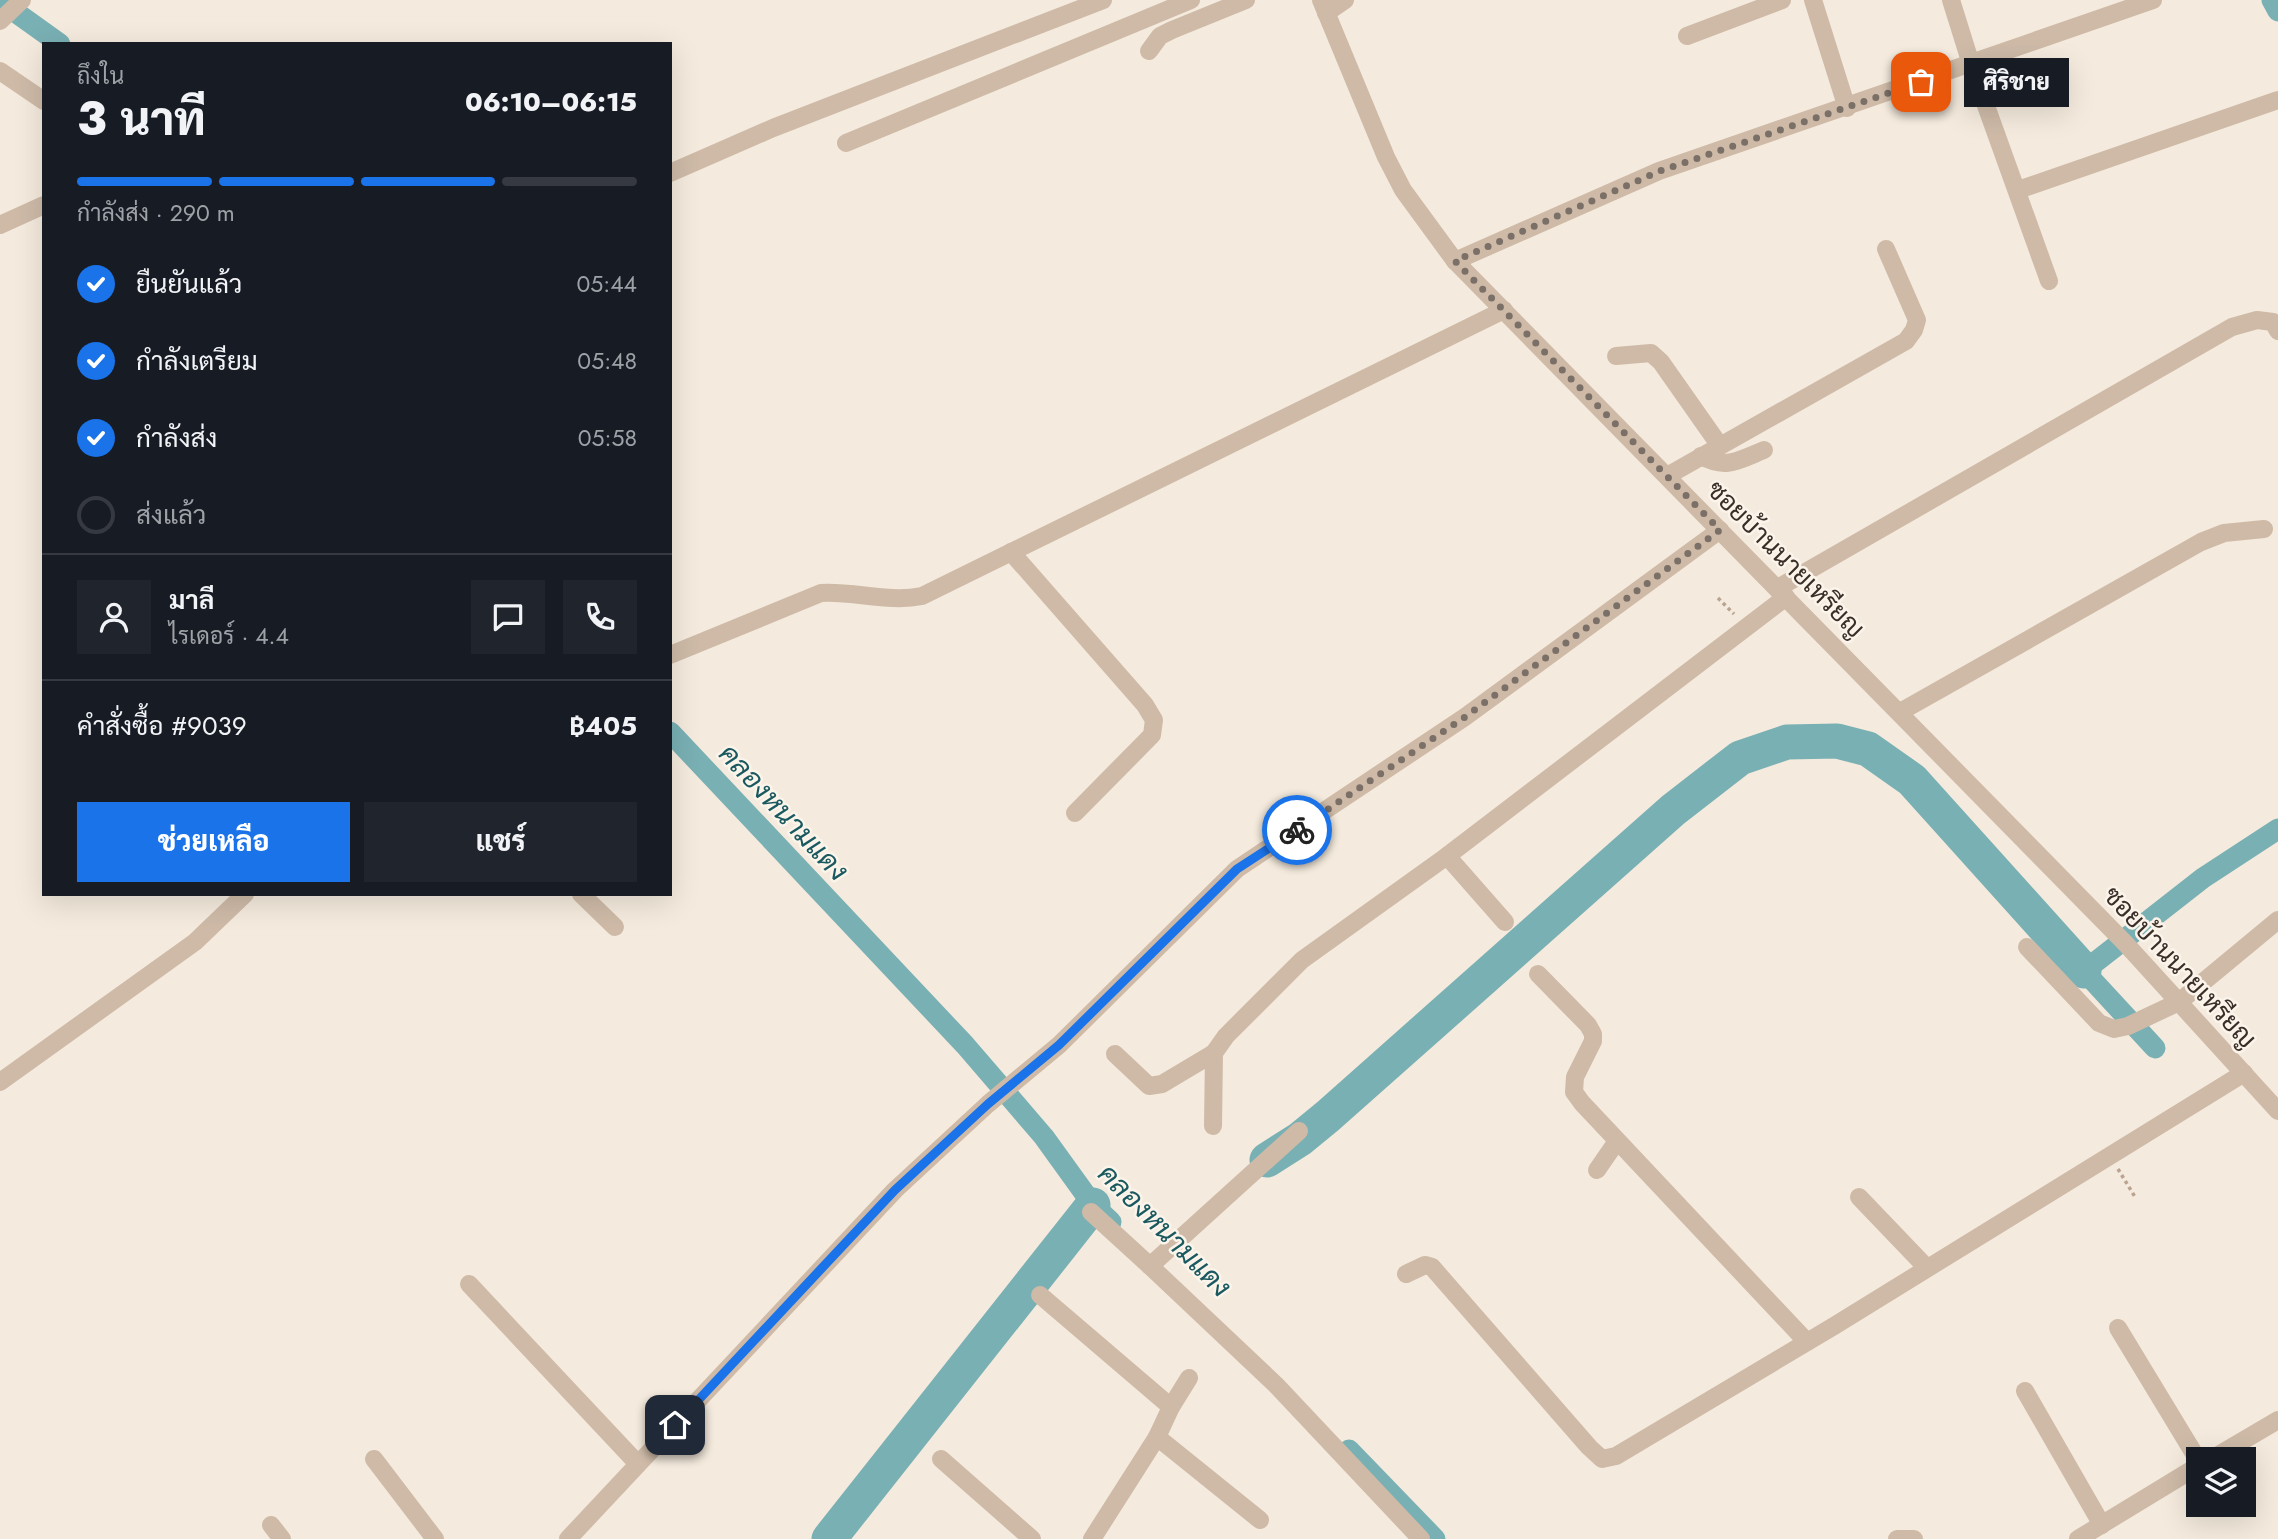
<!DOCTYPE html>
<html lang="th">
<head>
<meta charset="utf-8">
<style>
	body { margin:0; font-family:Jost,Sarabun,sans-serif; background:#20242c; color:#f1f3f6; height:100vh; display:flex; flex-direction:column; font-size:26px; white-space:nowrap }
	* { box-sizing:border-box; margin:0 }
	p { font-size:23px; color:#9ea1a6 }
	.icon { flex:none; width:38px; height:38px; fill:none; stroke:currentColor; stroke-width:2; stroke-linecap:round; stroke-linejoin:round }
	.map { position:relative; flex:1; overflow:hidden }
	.details { position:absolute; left:42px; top:42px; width:630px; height:854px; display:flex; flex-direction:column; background:#171b24; border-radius:0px; box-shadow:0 7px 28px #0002 }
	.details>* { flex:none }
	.buttons { position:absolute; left:2186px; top:1447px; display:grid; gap:14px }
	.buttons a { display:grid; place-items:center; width:70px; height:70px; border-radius:0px; background:#171b24; box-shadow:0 7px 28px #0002; font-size:35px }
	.pin { position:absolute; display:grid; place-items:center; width:60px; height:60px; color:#fff; margin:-30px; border-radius:14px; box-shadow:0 4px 10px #0006 }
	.courier { position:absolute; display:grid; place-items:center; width:70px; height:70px; margin:-35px; border:5px solid #1a73e8; border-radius:50%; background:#fff; color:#222; box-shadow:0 2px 9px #0007 }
	.bubble { position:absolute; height:49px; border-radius:0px; background:#171b24; box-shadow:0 7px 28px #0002; font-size:23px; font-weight:800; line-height:49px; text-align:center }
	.head em { font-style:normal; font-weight:800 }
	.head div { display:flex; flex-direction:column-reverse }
	.head { display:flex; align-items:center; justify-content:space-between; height:119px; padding:0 35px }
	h1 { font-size:46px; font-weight:800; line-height:52px }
	.bar { display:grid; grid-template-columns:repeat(4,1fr); gap:10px 7px; align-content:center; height:84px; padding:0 35px }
	.bar i { height:9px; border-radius:5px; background:#363941 }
	.bar .active { background:#1a73e8 }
	.bar p { grid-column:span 4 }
	.line { display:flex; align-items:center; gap:18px; padding:0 35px; border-top:2px solid #363941 }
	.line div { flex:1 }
	.round { display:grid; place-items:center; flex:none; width:74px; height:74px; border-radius:0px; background:#20242c }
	ol { padding:0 35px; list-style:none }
	li { display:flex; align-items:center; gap:21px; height:77px }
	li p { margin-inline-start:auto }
	li .icon { padding:7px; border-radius:50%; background:#1a73e8; color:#fff; stroke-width:4 }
	li:last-child { color:#9ea1a6 }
	li i { width:38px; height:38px; border:4px solid #363941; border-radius:50% }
	.primary-button { display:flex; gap:14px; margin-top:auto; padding:14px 35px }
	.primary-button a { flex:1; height:80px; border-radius:0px; background:#1a73e8; color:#fff; font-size:28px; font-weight:800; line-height:80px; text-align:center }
	.primary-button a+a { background:#20242c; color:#f1f3f6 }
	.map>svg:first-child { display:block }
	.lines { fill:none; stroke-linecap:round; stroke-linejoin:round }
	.canal { stroke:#79b0b4; stroke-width:21 }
	.river { stroke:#79b0b4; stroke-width:35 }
	.path { stroke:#baa491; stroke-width:3.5; stroke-dasharray:3.5 3.5; stroke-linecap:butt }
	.minor { stroke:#cebaa7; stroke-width:18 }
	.done { stroke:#7b7067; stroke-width:7; stroke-dasharray:0 12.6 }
	.route { stroke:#1a73e8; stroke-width:9 }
	.labels { text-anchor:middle; stroke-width:5; stroke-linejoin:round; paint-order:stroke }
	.street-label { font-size:26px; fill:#3a2e28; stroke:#fbf4ea }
	.water-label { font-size:28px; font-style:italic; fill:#1a595f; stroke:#fbf4ea }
</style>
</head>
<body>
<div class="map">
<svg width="2278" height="1539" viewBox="0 0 2278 1539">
	<rect width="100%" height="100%" fill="#f4eadd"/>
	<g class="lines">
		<g class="canal">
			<path d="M2272,0L2278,11"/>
			<path d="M0,1L60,44"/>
			<path d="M670,732L965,1045L1044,1137L1093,1205L1111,1222"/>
			<path d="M2155,1048L2084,971L2203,878L2278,829"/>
			<path d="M1349,1450L1435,1539"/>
		</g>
		<g class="river">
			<path d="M1267,1160L1300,1139L1328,1116L1673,810L1740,758L1787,742L1837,741L1868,749L1912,780L2084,971"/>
			<path d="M829,1539L1093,1205"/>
		</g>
		<g class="path">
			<path d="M1718,598L1734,614"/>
			<path d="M2118,1169L2135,1197"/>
		</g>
		<g class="minor">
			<path d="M1321,0L1386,157L1403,190L1455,261L2125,943L2278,1111"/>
			<path d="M1813,0L1847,108"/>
			<path d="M1951,0L1971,64L2049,281"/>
			<path d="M1326,13L1345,0"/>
			<path d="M0,21L22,0"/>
			<path d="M1687,36L1782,0"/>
			<path d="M1149,51L1160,36L1172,30L1246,0"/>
			<path d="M0,71L44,101"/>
			<path d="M846,143L1191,0"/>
			<path d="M670,173L773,128L1103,0"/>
			<path d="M2018,190L2278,100"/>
			<path d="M0,225L44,205"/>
			<path d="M1455,261L1659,171L2153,0"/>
			<path d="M1616,356L1651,353L1661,362L1720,446"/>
			<path d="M1701,456C1726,470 1739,460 1764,450"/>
			<path d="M1667,476L1906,341L1914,330L1917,320L1886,249"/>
			<path d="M1011,552L1145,705L1154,720L1152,735L1075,813"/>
			<path d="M1778,588L2232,327L2257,320L2273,322L2278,331"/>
			<path d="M670,655L821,593C855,591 889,603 922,596L1504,310"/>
			<path d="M1900,712L2201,542L2224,533L2264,529"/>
			<path d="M1447,856L1505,922"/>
			<path d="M581,894L615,927"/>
			<path d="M2027,947L2099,1023L2114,1029L2128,1026L2179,1002L2278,920"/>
			<path d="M1538,974L1588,1025L1593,1034V1041L1575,1077L1574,1092L1582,1103L1807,1342"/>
			<path d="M1115,1054L1149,1086L1162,1084L1214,1053"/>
			<path d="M0,1082L195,942L245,894"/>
			<path d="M1213,1126L1214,1053L1226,1036L1302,960L1447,856L1786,597"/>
			<path d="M1299,1131L1150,1266L1276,1385L1421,1539"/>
			<path d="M1597,1170L1617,1141"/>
			<path d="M1859,1197L1927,1268"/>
			<path d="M1091,1212L1150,1266"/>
			<path d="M1406,1274L1425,1265L1432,1267L1589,1447L1602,1459L1616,1456L1834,1326L2244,1073"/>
			<path d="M469,1284L638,1464"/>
			<path d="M1040,1295L1171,1407"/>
			<path d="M2118,1328L2198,1460"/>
			<path d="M2025,1391L2102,1525"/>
			<path d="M1157,1437L1260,1520"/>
			<path d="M374,1459L435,1539"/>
			<path d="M941,1459L1032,1539"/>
			<path d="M2210,1460L2278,1420"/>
			<path d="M271,1525L282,1539"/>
			<path d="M568,1539L895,1190L988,1104L1059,1045L1237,869L1465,717L1720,530"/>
			<path d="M1092,1539L1157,1437L1171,1407L1189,1378"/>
			<path d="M1897,1539H1914"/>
			<path d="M2078,1539L2198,1466"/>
		</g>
	</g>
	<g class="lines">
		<path class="done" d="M1297,830L1465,717L1720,530L1455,261L1660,171L1921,82"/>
		<path class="route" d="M675,1425L895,1190L988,1104L1059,1045L1237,869L1297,830"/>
	</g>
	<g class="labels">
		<g class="street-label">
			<text transform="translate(1786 559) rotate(45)" y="9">ซอยบ้านนายเหรียญ</text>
			<text transform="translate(2180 967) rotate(47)" y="9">ซอยบ้านนายเหรียญ</text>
		</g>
		<g class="water-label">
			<text transform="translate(784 812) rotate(47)" y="10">คลองหนามแดง</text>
			<text transform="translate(1165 1230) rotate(45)" y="10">คลองหนามแดง</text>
		</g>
	</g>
</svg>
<div class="buttons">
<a><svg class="icon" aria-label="layers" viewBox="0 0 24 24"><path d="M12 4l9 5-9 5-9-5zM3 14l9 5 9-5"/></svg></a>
</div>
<div class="pin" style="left:1921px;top:82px;background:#ea580c"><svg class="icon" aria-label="bag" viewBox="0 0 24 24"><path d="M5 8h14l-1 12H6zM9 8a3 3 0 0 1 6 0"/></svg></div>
<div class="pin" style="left:675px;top:1425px;background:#1f2937"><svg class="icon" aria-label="home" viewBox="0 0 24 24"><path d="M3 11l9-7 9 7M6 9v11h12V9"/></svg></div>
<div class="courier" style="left:1297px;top:830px"><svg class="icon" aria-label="bike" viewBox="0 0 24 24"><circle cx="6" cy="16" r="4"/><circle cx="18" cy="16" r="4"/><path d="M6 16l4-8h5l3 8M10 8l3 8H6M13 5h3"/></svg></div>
<div class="bubble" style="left:1964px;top:58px;width:105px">ศิริชาย</div>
<section class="details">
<div class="head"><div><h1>3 นาที</h1><p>ถึงใน</p></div><em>06:10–06:15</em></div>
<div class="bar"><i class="active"></i><i class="active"></i><i class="active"></i><i></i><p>กำลังส่ง · 290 m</p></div>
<ol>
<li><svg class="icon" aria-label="check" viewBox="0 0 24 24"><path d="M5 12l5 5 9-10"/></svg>ยืนยันแล้ว<p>05:44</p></li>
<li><svg class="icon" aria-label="check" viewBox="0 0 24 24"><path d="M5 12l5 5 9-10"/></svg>กำลังเตรียม<p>05:48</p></li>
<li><svg class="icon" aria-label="check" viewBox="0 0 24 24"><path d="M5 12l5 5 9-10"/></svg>กำลังส่ง<p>05:58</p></li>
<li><i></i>ส่งแล้ว</li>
</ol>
<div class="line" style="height:126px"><a class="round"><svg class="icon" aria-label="person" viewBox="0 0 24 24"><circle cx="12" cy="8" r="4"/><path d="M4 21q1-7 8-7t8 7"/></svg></a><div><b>มาลี</b><p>ไรเดอร์ · 4.4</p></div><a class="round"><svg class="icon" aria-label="chat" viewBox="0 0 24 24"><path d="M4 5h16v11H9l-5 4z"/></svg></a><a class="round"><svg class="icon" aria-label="phone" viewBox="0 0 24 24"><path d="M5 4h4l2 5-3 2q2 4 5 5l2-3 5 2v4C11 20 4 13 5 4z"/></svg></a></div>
<div class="line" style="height:91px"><div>คำสั่งซื้อ #9039</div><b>฿405</b></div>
<div class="primary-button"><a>ช่วยเหลือ</a><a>แชร์</a></div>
</section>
</div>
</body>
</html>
